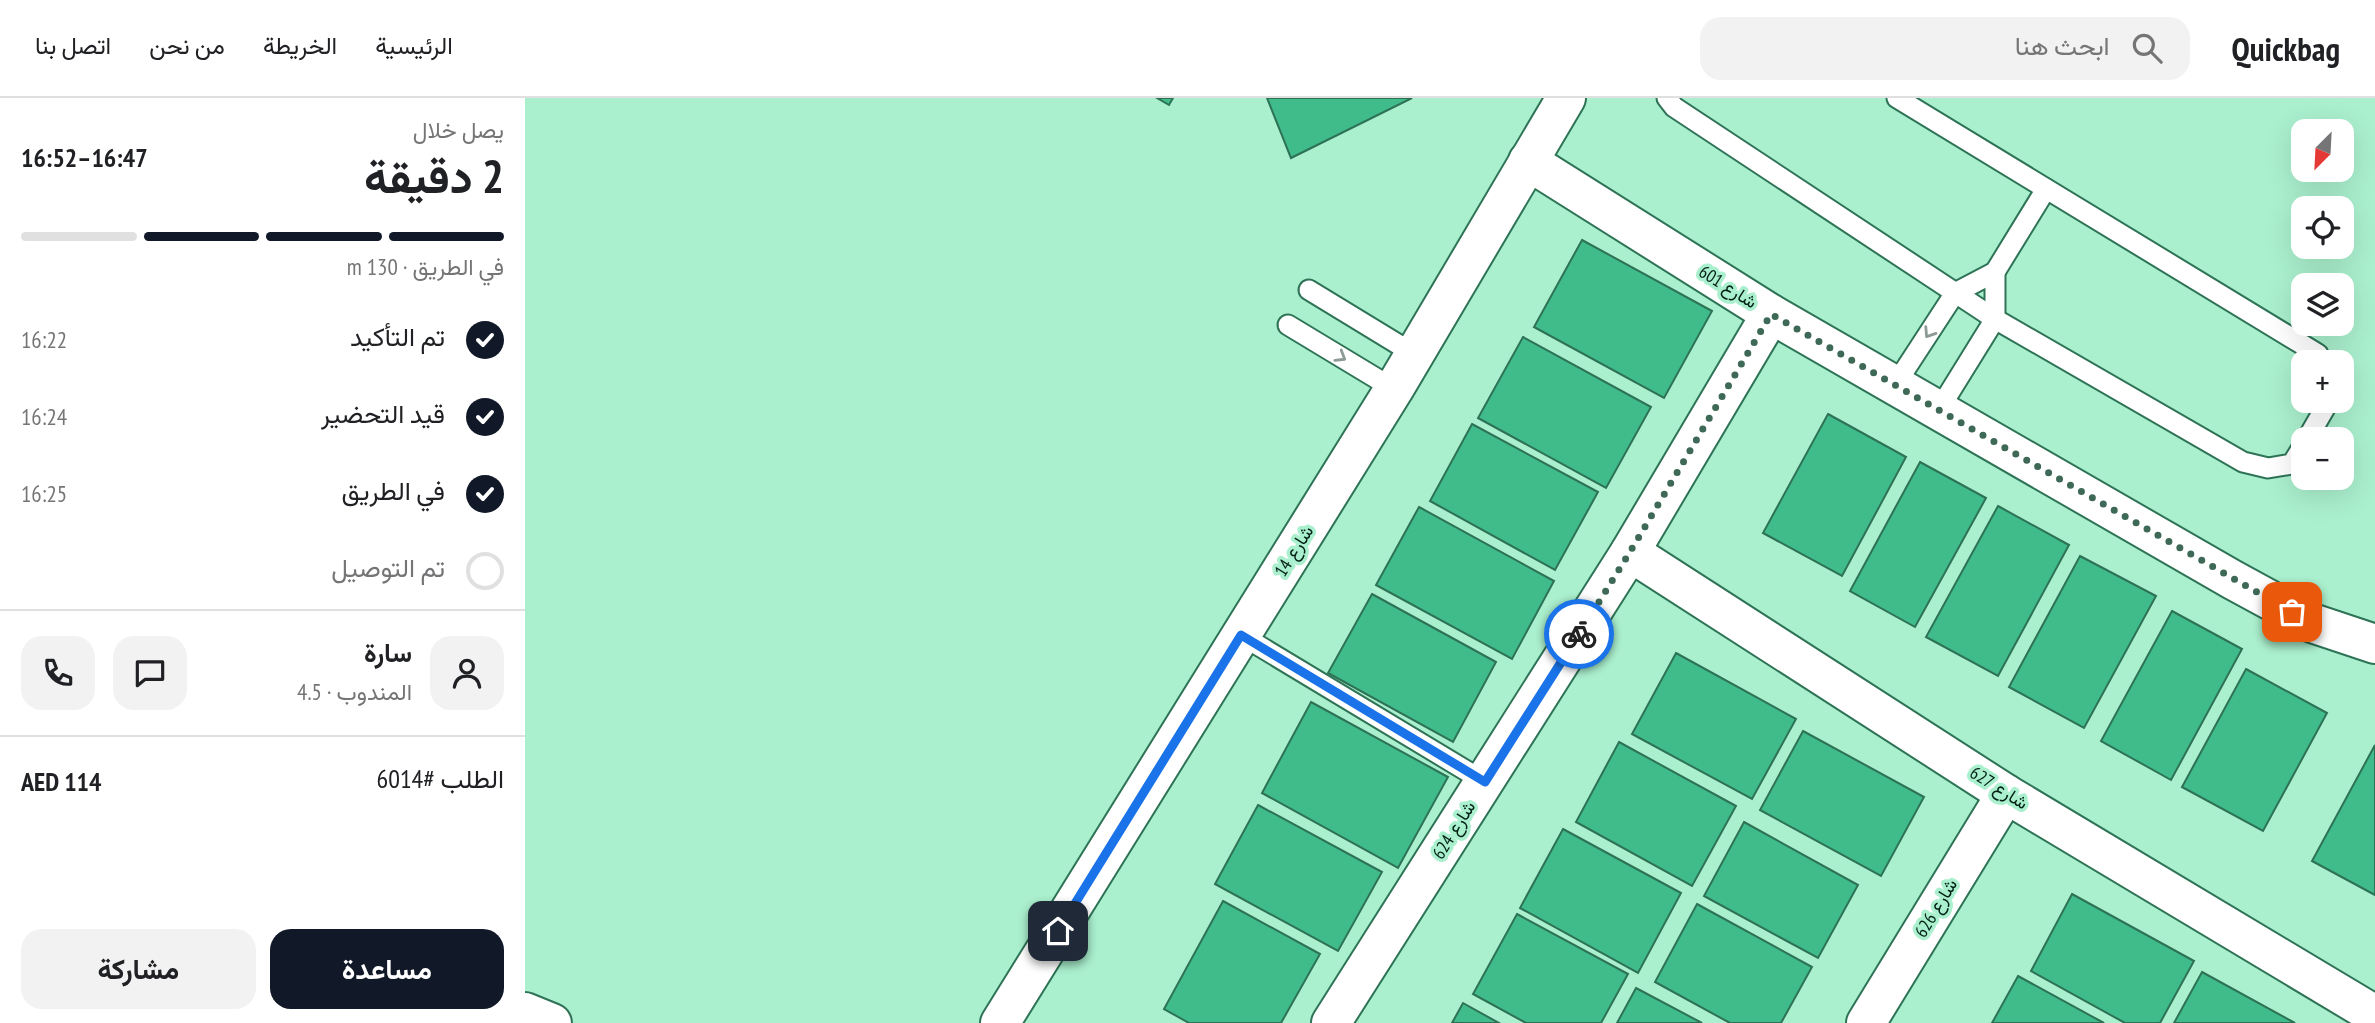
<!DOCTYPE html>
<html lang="ar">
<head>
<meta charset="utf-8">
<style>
	body { margin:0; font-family:"PT Sans Narrow",Vazirmatn,sans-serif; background:#f2f2f2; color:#202124; direction:rtl; height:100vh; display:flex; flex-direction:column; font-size:26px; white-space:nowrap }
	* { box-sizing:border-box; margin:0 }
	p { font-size:23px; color:#757577 }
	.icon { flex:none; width:38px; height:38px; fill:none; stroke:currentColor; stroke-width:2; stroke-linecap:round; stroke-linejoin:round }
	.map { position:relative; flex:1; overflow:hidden; direction:ltr }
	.panel { display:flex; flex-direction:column; background:#fff; width:525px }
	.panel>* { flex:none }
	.needle { width:46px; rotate:204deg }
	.buttons { position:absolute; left:1766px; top:21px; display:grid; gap:14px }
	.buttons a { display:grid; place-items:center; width:63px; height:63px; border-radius:14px; background:#fff; box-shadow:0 7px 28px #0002; font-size:35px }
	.pin { position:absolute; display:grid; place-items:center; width:60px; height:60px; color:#fff; margin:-30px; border-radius:14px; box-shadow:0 4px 10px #0006 }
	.courier { position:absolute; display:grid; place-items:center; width:70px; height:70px; margin:-35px; border:5px solid #1a73e8; border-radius:50%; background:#fff; color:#222; box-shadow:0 2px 9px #0007 }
	.head em { font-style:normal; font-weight:700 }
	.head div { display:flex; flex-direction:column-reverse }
	.head { display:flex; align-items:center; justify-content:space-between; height:119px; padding:0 21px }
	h1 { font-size:46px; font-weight:700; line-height:52px }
	.bar { display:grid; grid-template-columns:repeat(4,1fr); gap:10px 7px; align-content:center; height:84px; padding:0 21px }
	.bar i { height:9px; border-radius:5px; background:#e0e0e0 }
	.bar .selected { background:#111827 }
	.bar p { grid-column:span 4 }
	.line { display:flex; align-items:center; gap:18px; padding:0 21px; border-top:2px solid #e0e0e0 }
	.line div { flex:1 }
	.round { display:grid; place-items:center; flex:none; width:74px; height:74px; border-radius:21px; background:#f2f2f2 }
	ol { padding:0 21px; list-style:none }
	li { display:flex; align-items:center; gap:21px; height:77px }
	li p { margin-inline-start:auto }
	li .icon { padding:7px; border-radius:50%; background:#111827; color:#fff; stroke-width:4 }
	li:last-child { color:#757577 }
	li i { width:38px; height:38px; border:4px solid #e0e0e0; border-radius:50% }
	.action { display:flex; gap:14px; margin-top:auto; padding:14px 21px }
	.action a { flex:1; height:80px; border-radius:21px; background:#111827; color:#fff; font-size:28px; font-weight:700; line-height:80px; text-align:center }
	.action a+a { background:#f2f2f2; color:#202124 }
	header { display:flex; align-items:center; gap:42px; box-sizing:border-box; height:98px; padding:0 35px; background:#fff; border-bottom:2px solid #e0e0e0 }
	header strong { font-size:33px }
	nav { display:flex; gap:38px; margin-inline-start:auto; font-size:24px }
	.search { width:490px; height:63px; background:#f2f2f2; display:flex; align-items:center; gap:18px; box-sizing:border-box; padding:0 24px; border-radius:21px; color:#757577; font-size:26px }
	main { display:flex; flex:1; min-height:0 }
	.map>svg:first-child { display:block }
	.building { fill:#40bb8a; stroke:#2d7255; stroke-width:2 }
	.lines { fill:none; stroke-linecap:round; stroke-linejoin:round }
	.service-casing { stroke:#2e7356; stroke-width:23 }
	.minor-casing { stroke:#2e7356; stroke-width:42 }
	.tertiary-casing { stroke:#2e7356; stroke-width:42 }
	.service { stroke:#fff; stroke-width:19 }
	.minor { stroke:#fff; stroke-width:38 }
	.tertiary { stroke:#fff; stroke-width:38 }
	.oneway { stroke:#8e9b96 }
	.done { stroke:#3d6956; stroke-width:7; stroke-dasharray:0 12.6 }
	.route { stroke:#1a73e8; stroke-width:9 }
	.labels { text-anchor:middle; stroke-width:7; stroke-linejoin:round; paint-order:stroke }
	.street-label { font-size:18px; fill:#032015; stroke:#aaf0ce }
</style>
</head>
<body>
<header>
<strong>Quickbag</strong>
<div class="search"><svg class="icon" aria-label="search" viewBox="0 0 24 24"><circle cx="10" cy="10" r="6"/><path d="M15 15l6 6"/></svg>ابحث هنا</div>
<nav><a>الرئيسية</a><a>الخريطة</a><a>من نحن</a><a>اتصل بنا</a></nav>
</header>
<main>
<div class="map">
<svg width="1850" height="925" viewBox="0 0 1850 925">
	<rect width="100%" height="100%" fill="#aaf0ce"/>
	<g class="building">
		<path d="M632,0H648L644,7Z"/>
		<path d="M742,0H887L766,60Z"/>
		<path d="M1057,142L1187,213L1139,300L1009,229Z"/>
		<path d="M998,239L1126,309L1081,390L953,320Z"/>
		<path d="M1303,316L1381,359L1317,478L1238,435Z"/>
		<path d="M947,326L1073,394L1030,472L905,403Z"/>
		<path d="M1395,364L1461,400L1390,529L1325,493Z"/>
		<path d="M1473,408L1544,447L1473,578L1401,539Z"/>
		<path d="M894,409L1029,483L987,561L851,487Z"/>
		<path d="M1555,458L1631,498L1559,630L1484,589Z"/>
		<path d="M847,496L971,564L928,644L803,575Z"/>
		<path d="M1647,513L1717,551L1646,682L1576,643Z"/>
		<path d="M1151,555L1271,621L1227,701L1107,636Z"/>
		<path d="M1721,571L1802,615L1738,733L1657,689Z"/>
		<path d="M786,604L923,679L873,770L737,695Z"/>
		<path d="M1278,633L1399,699L1356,778L1235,712Z"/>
		<path d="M1094,644L1211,708L1167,788L1051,724Z"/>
		<path d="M1850,647V797L1787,763Z"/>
		<path d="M733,707L857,774L813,853L690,786Z"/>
		<path d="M1219,724L1333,787L1293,860L1179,798Z"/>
		<path d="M1038,731L1156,795L1113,875L995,810Z"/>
		<path d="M1547,796L1669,863L1635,925H1600L1506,873Z"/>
		<path d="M698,803L795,856L756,925H664L639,911Z"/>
		<path d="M1172,806L1287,869L1256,925H1205L1130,884Z"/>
		<path d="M992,816L1103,876L1076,925H1001L948,896Z"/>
		<path d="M1677,874L1770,925H1649Z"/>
		<path d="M1493,878L1579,925H1467Z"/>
		<path d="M1111,890L1177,925H1092Z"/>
		<path d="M938,905L974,925H927Z"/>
	</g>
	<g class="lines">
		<g class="service-casing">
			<g id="service">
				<path d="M1142,0L1149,9L1470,221L1718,364L1743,370L1767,366L1778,348"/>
				<path d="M1372,0L1793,256L1796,264"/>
				<path d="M784,192L889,256"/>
				<path d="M763,227L869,291"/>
				<path d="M1370,287L1430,195L1470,174L1521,91"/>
				<path d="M1413,313L1470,221V174"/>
				<path d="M1782,341L1804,303"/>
				<path d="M716,537L960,684"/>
			</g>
		</g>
		<g class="minor-casing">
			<g id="minor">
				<path d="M1003,63L1246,216L1708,482L1787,525L1850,546"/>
				<path d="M1105,454L1481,696L1850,917"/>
				<path d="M806,925L1105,454L1246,216"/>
				<path d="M1341,925L1481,696"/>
			</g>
		</g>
		<g class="tertiary-casing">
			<g id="tertiary">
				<path d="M0,914L27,925"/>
				<path d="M475,925L869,291L1041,0"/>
			</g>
		</g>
		<use href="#service" class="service"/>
		<use href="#minor" class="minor"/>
		<use href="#tertiary" class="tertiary"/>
	</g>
	<defs><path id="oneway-chevron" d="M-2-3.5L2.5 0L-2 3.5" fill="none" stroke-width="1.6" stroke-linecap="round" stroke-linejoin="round" transform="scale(1.75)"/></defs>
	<g class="oneway">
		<use href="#oneway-chevron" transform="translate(1404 235) rotate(123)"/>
		<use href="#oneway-chevron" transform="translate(816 259) rotate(31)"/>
	</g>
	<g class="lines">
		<path class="done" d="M1054,536L1105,454L1246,216L1767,514"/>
		<path class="route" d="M533,833L716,537L960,684L1054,536"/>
	</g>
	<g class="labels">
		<g class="street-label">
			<text transform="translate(1203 189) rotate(32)" y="6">شارع 601</text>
			<text transform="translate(769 453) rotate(-58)" y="6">شارع 14</text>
			<text transform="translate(1474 690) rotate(32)" y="6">شارع 627</text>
			<text transform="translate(929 732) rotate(-58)" y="6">شارع 624</text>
			<text transform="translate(1411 810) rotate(-59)" y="6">شارع 626</text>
		</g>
	</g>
</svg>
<div class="buttons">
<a><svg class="needle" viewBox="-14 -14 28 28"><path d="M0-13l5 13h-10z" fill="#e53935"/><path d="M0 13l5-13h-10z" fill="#757577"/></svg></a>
<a><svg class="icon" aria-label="locate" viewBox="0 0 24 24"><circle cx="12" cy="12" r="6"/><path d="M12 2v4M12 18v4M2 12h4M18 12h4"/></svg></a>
<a><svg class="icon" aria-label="layers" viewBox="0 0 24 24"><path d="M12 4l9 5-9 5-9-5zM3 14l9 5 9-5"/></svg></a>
<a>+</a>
<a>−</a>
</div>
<div class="pin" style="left:1767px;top:514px;background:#ea580c"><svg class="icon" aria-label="bag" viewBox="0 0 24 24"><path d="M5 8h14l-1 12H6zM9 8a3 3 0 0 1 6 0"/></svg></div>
<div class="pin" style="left:533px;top:833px;background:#1f2937"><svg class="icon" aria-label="home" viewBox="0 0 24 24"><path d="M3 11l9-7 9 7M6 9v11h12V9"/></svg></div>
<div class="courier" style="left:1054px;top:536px"><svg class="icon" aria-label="bike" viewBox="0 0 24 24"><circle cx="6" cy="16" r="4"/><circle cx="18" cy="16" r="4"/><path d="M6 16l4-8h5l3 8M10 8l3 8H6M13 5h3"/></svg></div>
</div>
<section class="panel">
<div class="head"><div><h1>2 دقيقة</h1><p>يصل خلال</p></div><em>16:47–16:52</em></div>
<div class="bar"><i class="selected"></i><i class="selected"></i><i class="selected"></i><i></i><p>في الطريق · 130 m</p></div>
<ol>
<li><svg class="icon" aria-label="check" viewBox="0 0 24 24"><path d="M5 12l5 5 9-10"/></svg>تم التأكيد<p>16:22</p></li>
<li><svg class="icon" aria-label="check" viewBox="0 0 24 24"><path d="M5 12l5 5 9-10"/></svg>قيد التحضير<p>16:24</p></li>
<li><svg class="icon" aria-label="check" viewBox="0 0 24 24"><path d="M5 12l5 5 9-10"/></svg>في الطريق<p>16:25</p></li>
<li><i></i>تم التوصيل</li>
</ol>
<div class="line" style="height:126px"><a class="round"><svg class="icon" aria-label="person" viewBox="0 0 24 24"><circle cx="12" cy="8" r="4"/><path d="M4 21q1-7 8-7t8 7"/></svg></a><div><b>سارة</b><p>المندوب · 4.5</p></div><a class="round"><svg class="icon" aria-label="chat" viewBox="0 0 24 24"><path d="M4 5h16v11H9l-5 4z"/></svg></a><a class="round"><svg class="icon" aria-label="phone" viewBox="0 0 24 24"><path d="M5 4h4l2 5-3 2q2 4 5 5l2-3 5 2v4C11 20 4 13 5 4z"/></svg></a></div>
<div class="line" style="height:91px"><div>الطلب #6014</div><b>AED 114</b></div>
<div class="action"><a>مساعدة</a><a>مشاركة</a></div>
</section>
</main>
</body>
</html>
